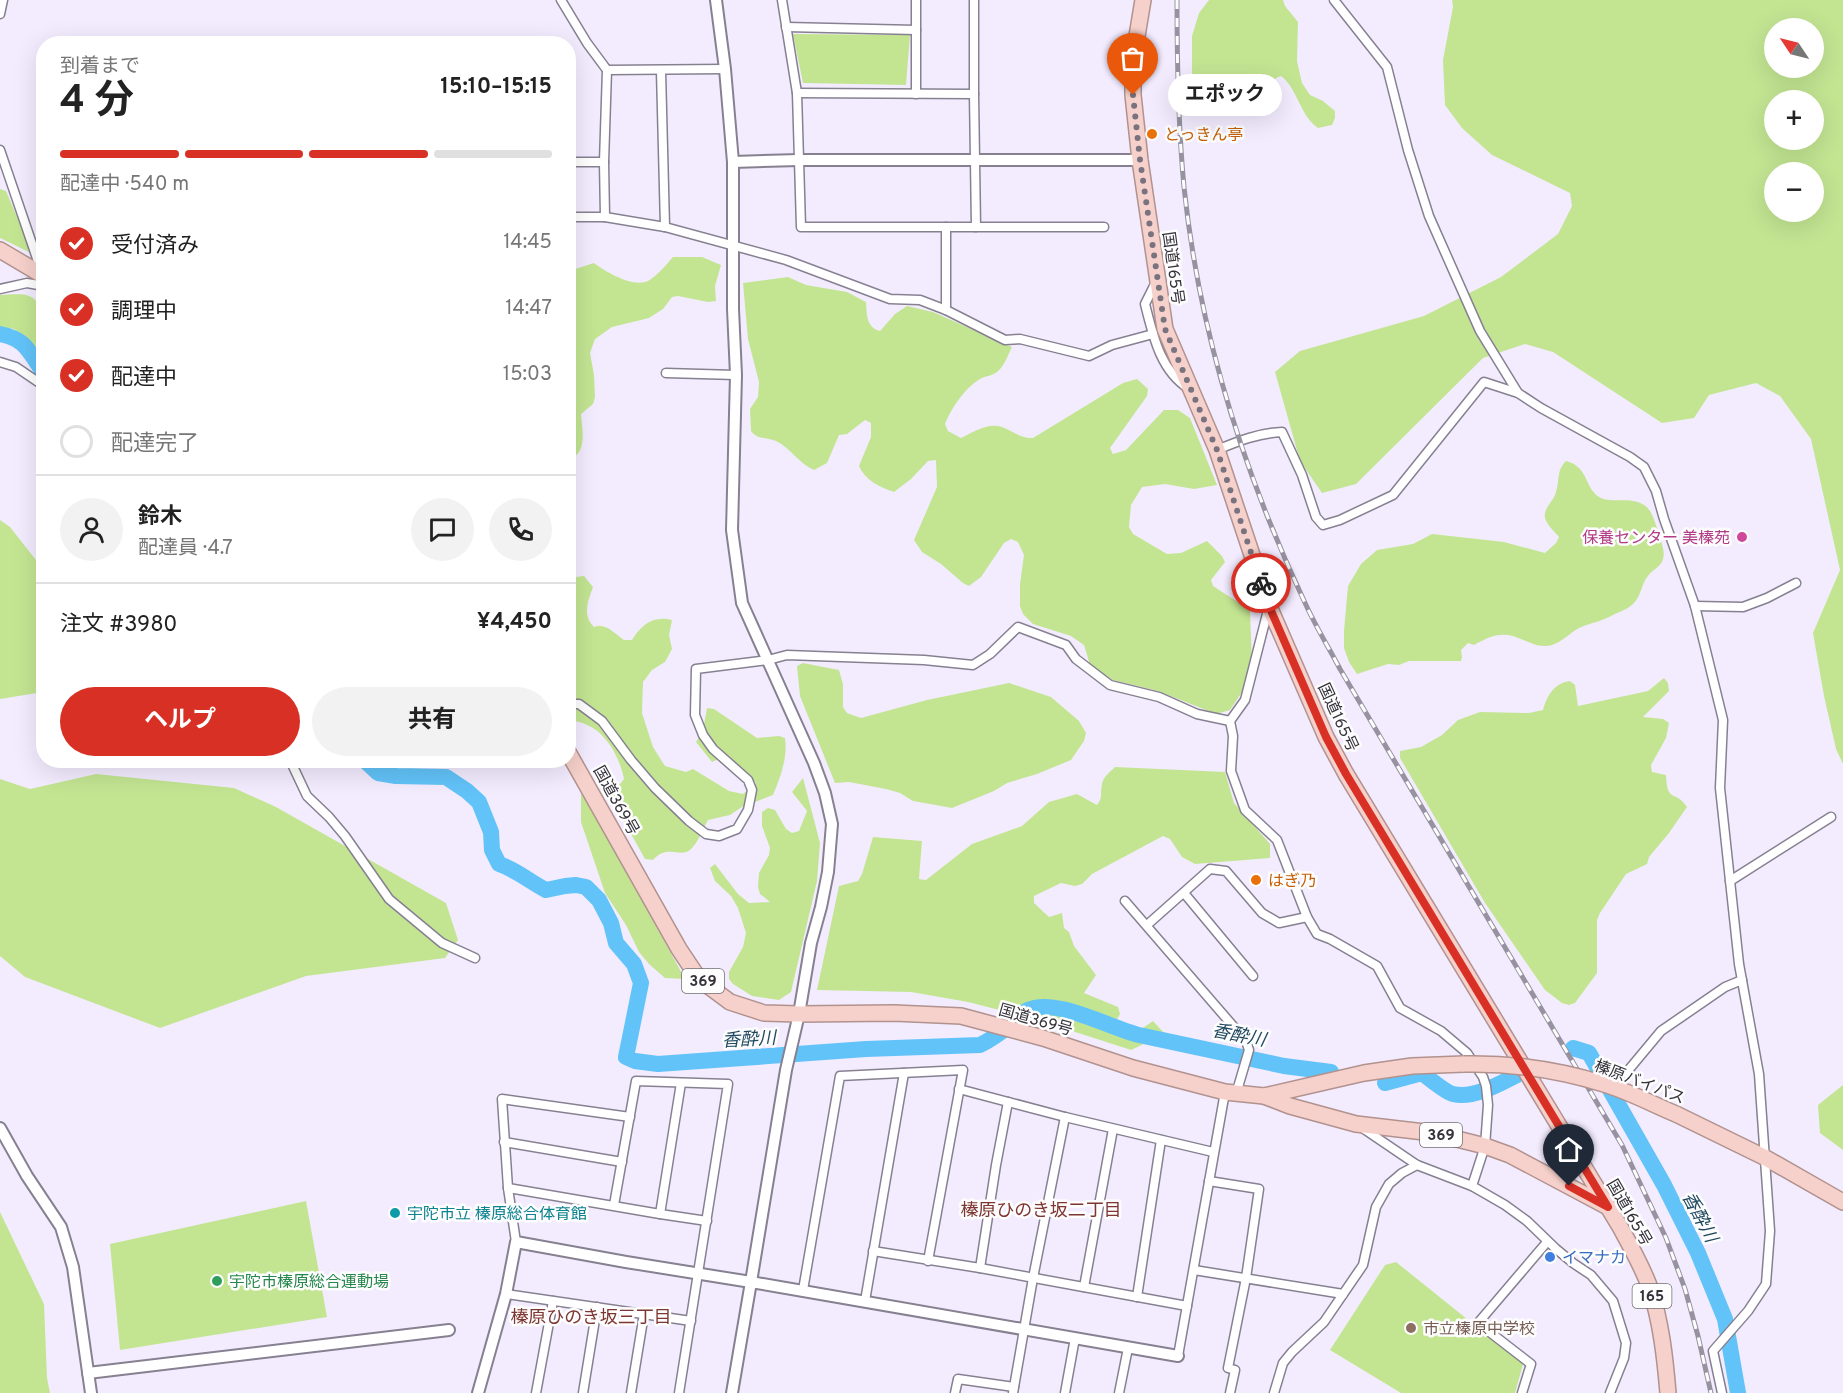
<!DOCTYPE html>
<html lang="ja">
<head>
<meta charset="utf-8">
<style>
	body { margin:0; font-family:Overpass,"Noto Sans JP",sans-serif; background:#f2f2f2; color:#222; height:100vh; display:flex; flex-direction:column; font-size:22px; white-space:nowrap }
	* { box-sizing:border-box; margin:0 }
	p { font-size:20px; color:#767676 }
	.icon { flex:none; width:33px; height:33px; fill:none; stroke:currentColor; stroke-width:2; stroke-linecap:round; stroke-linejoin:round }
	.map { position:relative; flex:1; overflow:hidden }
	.panel { position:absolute; left:36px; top:36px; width:540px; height:732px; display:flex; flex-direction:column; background:#fff; border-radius:24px; box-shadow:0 6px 24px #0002 }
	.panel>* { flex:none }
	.needle { width:39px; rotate:305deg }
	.tools { position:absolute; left:1764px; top:18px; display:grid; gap:12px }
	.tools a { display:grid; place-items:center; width:60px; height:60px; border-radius:50%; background:#fff; box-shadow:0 6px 24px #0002; font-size:30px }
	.pin { position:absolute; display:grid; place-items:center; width:51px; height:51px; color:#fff; margin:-62px -26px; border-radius:50% 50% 50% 0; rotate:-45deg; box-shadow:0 0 6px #0007 }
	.pin .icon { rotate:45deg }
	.courier { position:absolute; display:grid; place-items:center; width:60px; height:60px; margin:-30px; border:4px solid #d93025; border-radius:50%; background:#fff; color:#222; box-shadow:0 2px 8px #0007 }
	.bubble { position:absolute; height:42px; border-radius:21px; background:#fff; box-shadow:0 6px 24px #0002; font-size:20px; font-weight:700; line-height:42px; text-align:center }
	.summary em { font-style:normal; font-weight:700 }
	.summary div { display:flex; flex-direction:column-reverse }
	.summary { display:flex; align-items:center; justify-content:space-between; height:102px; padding:0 24px }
	h1 { font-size:39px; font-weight:700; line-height:45px }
	.bar { display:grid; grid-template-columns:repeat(4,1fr); gap:9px 6px; align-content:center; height:72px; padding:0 24px }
	.bar i { height:8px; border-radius:4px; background:#e0e0e0 }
	.bar .selected { background:#d93025 }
	.bar p { grid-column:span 4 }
	.line { display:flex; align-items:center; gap:15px; padding:0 24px; border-top:2px solid #e0e0e0 }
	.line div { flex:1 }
	.round { display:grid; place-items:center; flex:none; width:63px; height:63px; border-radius:32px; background:#f2f2f2 }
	ol { padding:0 24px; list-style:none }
	li { display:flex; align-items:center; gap:18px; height:66px }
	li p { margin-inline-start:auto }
	li .icon { padding:6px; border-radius:50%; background:#d93025; color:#fff; stroke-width:4 }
	li:last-child { color:#767676 }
	li i { width:33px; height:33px; border:3px solid #e0e0e0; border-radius:50% }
	.button { display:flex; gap:12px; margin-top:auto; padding:12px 24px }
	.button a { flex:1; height:69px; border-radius:36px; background:#d93025; color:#fff; font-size:24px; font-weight:700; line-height:69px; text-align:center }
	.button a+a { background:#f2f2f2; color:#222 }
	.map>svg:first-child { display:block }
	.green { fill:#c3e592; fill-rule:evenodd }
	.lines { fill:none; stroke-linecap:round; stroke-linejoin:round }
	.river { stroke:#62c3f9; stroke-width:16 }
	.minor-casing { stroke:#868091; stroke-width:11 }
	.tertiary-casing { stroke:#868091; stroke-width:14 }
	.trunk-casing { stroke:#b1928e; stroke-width:18 }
	.minor { stroke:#fff; stroke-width:8 }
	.tertiary { stroke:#fff; stroke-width:10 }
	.trunk { stroke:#f6d0ca; stroke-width:15 }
	.rail-casing { stroke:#9792a0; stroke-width:5 }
	.rail { stroke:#fdfdfd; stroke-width:3; stroke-dasharray:9; stroke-linecap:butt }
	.trunk-bridge-casing { stroke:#b1928e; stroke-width:18; stroke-linecap:butt }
	.trunk-bridge { stroke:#f6d0ca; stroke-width:15 }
	.done { stroke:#78737f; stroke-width:6; stroke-dasharray:0 10.8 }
	.route { stroke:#d93025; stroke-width:8 }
	.food-dot { fill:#e8710a; stroke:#fdfdfd; stroke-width:2 }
	.hotel-dot { fill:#d1479c; stroke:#fdfdfd; stroke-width:2 }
	.culture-dot { fill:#0f9aa8; stroke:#fdfdfd; stroke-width:2 }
	.shop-dot { fill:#3f7fe0; stroke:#fdfdfd; stroke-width:2 }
	.leisure-dot { fill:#2e9e5b; stroke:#fdfdfd; stroke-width:2 }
	.education-dot { fill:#8d6e63; stroke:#fdfdfd; stroke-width:2 }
	.labels { text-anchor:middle; stroke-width:5; stroke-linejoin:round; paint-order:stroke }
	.shield { fill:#fdfdfd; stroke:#716f74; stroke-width:1.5 }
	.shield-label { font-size:15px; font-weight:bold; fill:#35323a }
	.food-label { font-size:16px; fill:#c56008; stroke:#fdfdfd; text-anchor:start }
	.street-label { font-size:16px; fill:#35323a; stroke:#fdfdfd }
	.hotel-label { font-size:16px; fill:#b23c85; stroke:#fdfdfd; text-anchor:end }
	.culture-label { font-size:16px; fill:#0d838f; stroke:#fdfdfd; text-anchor:start }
	.shop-label { font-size:16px; fill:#366cbe; stroke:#fdfdfd; text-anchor:start }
	.leisure-label { font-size:16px; fill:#27864d; stroke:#fdfdfd; text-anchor:start }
	.education-label { font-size:16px; fill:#785e54; stroke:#fdfdfd; text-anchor:start }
	.water-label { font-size:18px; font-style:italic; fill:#204960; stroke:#fdfdfd }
	.neighbourhood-label { font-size:18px; fill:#7d3631; stroke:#fdfdfd }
</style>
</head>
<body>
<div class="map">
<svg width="1843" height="1393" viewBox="0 0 1843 1393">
	<rect width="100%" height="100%" fill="#f3ecff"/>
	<g class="green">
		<path d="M1209,0H1283L1285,6L1298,22L1297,61L1302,83L1310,95L1323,101L1335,111V118L1332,125L1318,128C1300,116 1298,89 1281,76C1264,81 1258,104 1242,111C1232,115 1219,115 1208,116L1197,97L1192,74V36L1199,13Z"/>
		<path d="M1452,0H1843V764L1836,749L1824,696L1813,633L1840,570L1811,439L1780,396L1756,383L1709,395L1694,418L1662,423L1553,352L1525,344L1483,358L1356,484L1322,493L1300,461L1275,372L1300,351L1424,316L1501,277L1558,234L1572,206L1570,193L1492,155L1462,128L1445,105L1443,60L1453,7ZM1774,28H1814V68H1774ZM1774,100H1814V140H1774ZM1774,172H1814V212H1774Z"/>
		<path d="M793,34L910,35L906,85L803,83Z"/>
		<path d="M0,189L6,191L33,254L0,238Z"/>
		<path d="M673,257H702L721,265L715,286L716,301L708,302L678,296L672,297L663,309L649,318L612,327L595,339L590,353L594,375L595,397L593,404L581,414C582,430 588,454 569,459V271L594,263C606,272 633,288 648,281C657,276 666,265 673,257Z"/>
		<path d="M788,277L806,285L847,292L866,302C867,315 866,327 880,331L895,314L907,306L933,312L1012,347C1008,355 1004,367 997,372C992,376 985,376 980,379C964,389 952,407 945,424L948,431L961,438C972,433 988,422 1002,427C1013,431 1021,439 1033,438L1123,383L1137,379L1148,389L1147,396L1110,448L1113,454L1126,450L1164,410H1178L1190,418L1217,485L1194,489L1165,484L1142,487L1131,505L1129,527L1133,534L1167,554L1181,553L1207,541L1222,556L1225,562L1211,580L1213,586L1250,610L1252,664L1242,692L1230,710L1216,714L1158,691L1113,680L1090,665L1084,645L1071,636L1033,624L1023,614L1020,606V584L1024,555L1018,542L1011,539L1004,543L981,577L969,586L963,583L941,564L922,552L914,540L937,487L936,460L928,461L911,479L894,492C879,487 865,480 859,466L871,437V423L865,420L847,434L839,435L827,463L814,470C799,464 791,448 776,441C766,437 758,440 751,431L750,409L758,397L759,382L748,339L743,283Z"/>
		<path d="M0,295C9,295 21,293 29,296C50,304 44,345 43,363L20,333L14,329L0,327Z"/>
		<path d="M1566,461C1589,467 1584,487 1599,497C1611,504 1630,496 1644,505C1652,510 1654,520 1657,528C1659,537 1666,550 1663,559C1661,567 1653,569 1648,576C1641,584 1641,597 1633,604C1628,609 1619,612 1613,615C1603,621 1590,623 1579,628C1570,633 1562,642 1552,645C1537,649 1526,640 1513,636C1499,632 1486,638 1474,645L1468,643L1461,650L1462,657L1461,661H1409L1399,665L1388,664L1357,674L1349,662L1344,648V631L1348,586L1361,564L1377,550L1413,544L1432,534L1504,542L1545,553L1556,543L1559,537C1554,531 1547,525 1545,518C1543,508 1554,501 1556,492C1560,480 1556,471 1566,461Z"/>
		<path d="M0,520L10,527L43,569V692L0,699Z"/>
		<path d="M584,576L593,587C588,601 582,615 594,627C606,623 614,633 624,640H632C641,625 653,615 672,620L669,635L672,649L665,662L652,670L643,682L642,713L653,747L665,766L686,772L693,769L729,791L743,794L756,783L728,755L712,762L696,742L703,730L707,708L714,709L757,738L779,736L785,738C788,758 780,778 773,795L742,807L730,815L708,820C703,829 698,843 690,850C679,858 668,844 653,860L645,859L607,791L620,784L624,779C620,759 607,733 587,725C581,722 575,721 569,720L568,581L576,577Z"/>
		<path d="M803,663L839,670L843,684V707L847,713L861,718L927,700L1009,683L1051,697L1079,721L1086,733L1084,741L1071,760L1037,774L1007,783L994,791L952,808L913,801L900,793L886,789L849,782L835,783L800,696L797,666Z"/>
		<path d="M1664,678L1668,683L1669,691L1643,717L1663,719L1669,723L1666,738L1651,765L1652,772L1666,775C1667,804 1675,789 1687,807L1669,833L1649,857L1647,864L1626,874L1600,913L1597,920V973L1575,1003L1569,1005L1562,1003L1545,990L1485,903L1400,758V751L1421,747L1442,735L1458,720L1480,712L1529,713L1543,710C1547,696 1554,683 1570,681L1575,685L1578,706L1648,691Z"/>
		<path d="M1115,767L1225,772L1234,803L1270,844V858L1195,864L1182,857L1170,839L1163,836L1092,874L1082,884L1075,886L1061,883L1034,896V903L1049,917L1062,913L1064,928L1069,932L1074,946L1096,975L1084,993L1118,1007L1120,1014L1112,1029L1128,1038L1153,1021L1165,1034L1131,1050L1038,1020L968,1002L911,992L817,990L839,886L858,881L862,874L873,837L922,841L919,879L926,880L972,844L1022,826L1049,802L1077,794L1097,805C1103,798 1100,793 1102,784C1103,777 1110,772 1115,767Z"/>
		<path d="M96,774L234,788L276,807L446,903L458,940L445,958L306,976L160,1028L25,977L0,956V779L30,789Z"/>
		<path d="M803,778L820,843L817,881L791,992L779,1000L752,996L733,984L729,979V972L743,947L746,933L738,908L731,896L715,881L710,868L715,864L738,894L749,903L770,902L760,894L758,887L759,873L769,855L770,848L762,826V812L768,808L775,810L786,829L792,833L799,831L807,811L792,792Z"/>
		<path d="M581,789L685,979L665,978L649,964L639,952L626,925L605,893L581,822Z"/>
		<path d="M1843,1085V1150L1820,1133L1818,1105Z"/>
		<path d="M306,1201L327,1317L120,1350L110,1244Z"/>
		<path d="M0,1212L44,1304L47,1378L50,1393H0Z"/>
		<path d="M1396,1262L1523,1364L1515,1393H1401L1330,1350L1385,1265Z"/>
	</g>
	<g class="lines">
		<g class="river">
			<path d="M0,334C27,339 29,353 44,373"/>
			<path d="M364,760L378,773L396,776L446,777L467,791L479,802L491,832L492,850L499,864C517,870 530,882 546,890L565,886L576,885L586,887L599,900L611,923L616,943L634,964L641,983L626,1057L635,1061L658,1064L866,1049L980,1045C993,1039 1003,1031 1014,1022C1018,1018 1023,1012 1028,1010C1055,997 1110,1028 1139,1035L1284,1066L1331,1072"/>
			<path d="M1573,1048L1589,1053L1664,1185L1698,1253L1725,1319L1738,1393"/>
			<path d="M1385,1083L1422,1073C1429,1078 1445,1092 1453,1094C1474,1099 1499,1084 1517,1075"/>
		</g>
		<g class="minor-casing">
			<g id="minor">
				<path d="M561,0L587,43L607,70L604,162L605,217"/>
				<path d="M782,0L797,93L801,227H1104"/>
				<path d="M916,0V94"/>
				<path d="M974,0V94L976,227"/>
				<path d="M1334,0L1387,67L1408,150L1429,216L1480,331L1518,393"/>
				<path d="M0,14L3,0"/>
				<path d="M786,27L916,30"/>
				<path d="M607,70L725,69"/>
				<path d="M661,71L665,227"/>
				<path d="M797,93L974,94"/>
				<path d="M0,150L42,273"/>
				<path d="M568,162H604"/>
				<path d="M568,217H605L665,227L786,260L890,299L920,300L946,310L1005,340L1020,339L1089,356L1112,345L1153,334"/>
				<path d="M1156,282L1145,304C1153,335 1160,370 1188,388"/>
				<path d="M0,289L27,283L44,286"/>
				<path d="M946,310V227"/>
				<path d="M0,362L16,367L44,386"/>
				<path d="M666,373L736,375"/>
				<path d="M1217,450C1238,441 1259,433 1282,432L1302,475L1316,517L1323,525L1340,520L1393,495L1484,382L1518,393L1541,408L1630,457L1644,467L1656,491L1664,519L1695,606L1723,720L1720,788L1739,964L1759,1074L1770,1231L1766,1284L1748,1311L1713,1351L1722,1393"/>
				<path d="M1695,606L1743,607L1767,598L1796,583"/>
				<path d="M1268,610L1245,700L1230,721L1233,736L1231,771L1245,810L1277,840L1307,917L1317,934L1330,939L1377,966L1400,1008L1441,1031L1467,1053L1483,1077L1486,1086L1488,1105L1485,1146L1472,1186L1505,1205L1527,1221L1555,1248L1573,1263L1591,1275L1613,1301L1626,1343L1624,1358L1610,1393"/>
				<path d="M568,704H579L602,721L631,760L655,788L689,821L706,834L719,836L737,829L748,810L752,790L748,780L713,749L703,735L695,715L696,669L768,660L787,655L924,660L973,665L990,654L1018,627L1066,645L1076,659L1110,685L1159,697L1197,714L1230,721"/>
				<path d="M290,760L307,796L329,817L345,836L389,899L442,943L475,958"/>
				<path d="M1730,881L1831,817"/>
				<path d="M1184,893L1253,976"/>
				<path d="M1125,901L1246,1041L1249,1050L1236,1094"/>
				<path d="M1147,925L1210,869L1226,871L1262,913L1279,923L1307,917"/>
				<path d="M1626,1073L1661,1031L1725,987L1742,980"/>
				<path d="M959,1089L1065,1117L1213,1152"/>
				<path d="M1361,1127L1417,1165L1472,1186"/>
				<path d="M504,1142L622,1162"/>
				<path d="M1209,1181L1259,1189L1246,1278L1228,1368L1235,1370L1230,1393"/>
				<path d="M508,1188L660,1214L707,1221"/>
				<path d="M614,1205L636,1081L728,1084L679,1393"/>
				<path d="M660,1214L681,1083"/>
				<path d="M516,1242L508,1188L502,1099L630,1117"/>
				<path d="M873,1251L980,1268L1187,1306"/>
				<path d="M980,1268L996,1165L1008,1102"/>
				<path d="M1194,1270L1343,1294"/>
				<path d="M1084,1287L1113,1129"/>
				<path d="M803,1290L840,1076L963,1070L928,1261"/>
				<path d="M506,1294L691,1321"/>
				<path d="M1137,1297L1161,1140"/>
				<path d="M865,1301L904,1073"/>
				<path d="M1178,1356L1225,1092"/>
				<path d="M536,1393L553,1301"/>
				<path d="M583,1393L597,1307"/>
				<path d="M631,1393L644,1314"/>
				<path d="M955,1393L958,1379L1014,1387"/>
				<path d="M1013,1393L1033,1278L1065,1117"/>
				<path d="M1065,1393L1075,1338"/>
				<path d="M1119,1393L1128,1348"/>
				<path d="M1274,1393L1283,1363L1292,1352L1324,1322L1363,1265L1376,1207L1389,1184L1402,1173L1417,1165"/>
				<path d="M1522,1393L1531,1364L1478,1323L1547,1242"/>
			</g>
		</g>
		<g class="tertiary-casing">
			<g id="tertiary">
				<path d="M733,162L799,160H1140"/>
				<path d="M0,1128L27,1176L61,1227L73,1267L91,1393"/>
				<path d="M88,1373L449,1330"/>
				<path d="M478,1393L506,1294L516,1242L626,1262L751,1282L786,1070L799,1014L811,943L821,907L828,872L832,824L825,793L814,763L742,603L732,530L736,375L733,309V162L725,69L716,0"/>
				<path d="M732,1393L751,1282L1178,1356"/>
			</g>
		</g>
		<g class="trunk-casing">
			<g id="trunk">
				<path d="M1143,0L1133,60V95L1140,160L1165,329L1217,450L1269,606L1326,737L1346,774L1619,1225C1630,1245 1642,1266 1650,1288C1661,1322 1665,1357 1668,1393"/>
				<path d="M0,250L44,276"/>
				<path d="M568,752L679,949L699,979L730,1002L764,1013L799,1014L894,1013L961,1016L1043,1038L1133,1068L1225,1092L1264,1096L1290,1106L1356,1124L1433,1133L1485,1146L1510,1155L1608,1207"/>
				<path d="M1264,1096L1364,1073L1412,1066L1464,1064"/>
				<path d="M1676,1114L1764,1157L1843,1202"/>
			</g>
		</g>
		<use href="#minor" class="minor"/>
		<use href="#tertiary" class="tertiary"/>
		<use href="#trunk" class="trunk"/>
		<g class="rail-casing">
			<path id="rail" d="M1177,0C1177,62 1178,125 1184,187C1199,331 1244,474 1306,605C1316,627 1329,648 1340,669L1622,1145L1666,1238L1685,1289L1698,1336L1711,1393"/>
		</g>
		<use href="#rail" class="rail"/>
		<g class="trunk-bridge-casing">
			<path id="trunk-bridge" d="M1464,1064C1511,1063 1559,1070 1604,1084C1628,1091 1652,1104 1676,1114"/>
		</g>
		<use href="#trunk-bridge" class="trunk-bridge"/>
	</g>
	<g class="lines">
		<path class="done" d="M1133,95L1140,160L1165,329L1217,450L1261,583"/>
		<path class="route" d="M1261,583L1269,606L1326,737L1346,774L1608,1207L1569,1186"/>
	</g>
	<g class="food-dot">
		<circle cx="1152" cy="134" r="6"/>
		<circle cx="1256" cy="880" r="6"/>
	</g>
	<circle class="hotel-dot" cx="1742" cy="537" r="6"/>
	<circle class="culture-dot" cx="395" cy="1213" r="6"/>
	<circle class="shop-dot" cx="1550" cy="1257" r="6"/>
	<circle class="leisure-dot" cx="217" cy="1281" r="6"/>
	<circle class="education-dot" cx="1411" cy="1328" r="6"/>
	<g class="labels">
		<g class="shield">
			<rect x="682" y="969" width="42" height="24" rx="4.5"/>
			<rect x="1420" y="1123" width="42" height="24" rx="4.5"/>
			<rect x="1632.5" y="1284" width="39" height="24" rx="4.5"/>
		</g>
		<g class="shield-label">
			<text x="703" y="986">369</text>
			<text x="1441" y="1140">369</text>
			<text x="1652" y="1301">165</text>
		</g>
		<g class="food-label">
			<text x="1164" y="140">とっきん亭</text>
			<text x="1268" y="886">はぎ乃</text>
		</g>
		<g class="street-label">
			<text transform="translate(1174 268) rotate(82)" y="6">国道165号</text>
			<text transform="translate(1339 717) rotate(65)" y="6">国道165号</text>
			<text transform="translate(617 800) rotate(61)" y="6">国道369号</text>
			<text transform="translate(1036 1019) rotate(16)" y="6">国道369号</text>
			<text transform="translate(1640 1081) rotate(21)" y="6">榛原バイパス</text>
			<text transform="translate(1630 1212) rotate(60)" y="6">国道165号</text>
		</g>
		<g class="hotel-label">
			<text x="1730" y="543">保養センター 美榛苑</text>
		</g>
		<g class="culture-label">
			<text x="407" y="1219">宇陀市立 榛原総合体育館</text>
		</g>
		<g class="shop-label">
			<text x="1562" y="1263">イマナカ</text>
		</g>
		<g class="leisure-label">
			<text x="229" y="1287">宇陀市榛原総合運動場</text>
		</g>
		<g class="education-label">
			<text x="1423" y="1334">市立榛原中学校</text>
		</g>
		<g class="water-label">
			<text transform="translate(1239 1035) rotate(11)" y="6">香酔川</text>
			<text transform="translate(749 1039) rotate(-3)" y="6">香酔川</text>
			<text transform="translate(1700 1217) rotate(62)" y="6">香酔川</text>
		</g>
		<g class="neighbourhood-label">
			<text x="1041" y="1216">榛原ひのき坂二丁目</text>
			<text x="591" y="1323">榛原ひのき坂三丁目</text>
		</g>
	</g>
</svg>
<div class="tools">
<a><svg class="needle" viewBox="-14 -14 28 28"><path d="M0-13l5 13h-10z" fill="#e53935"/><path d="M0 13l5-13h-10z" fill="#767676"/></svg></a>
<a>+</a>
<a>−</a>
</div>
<div class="pin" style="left:1133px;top:95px;background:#ea580c"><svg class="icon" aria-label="bag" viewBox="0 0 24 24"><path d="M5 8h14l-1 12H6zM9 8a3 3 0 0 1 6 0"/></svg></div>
<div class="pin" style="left:1569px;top:1186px;background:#1f2937"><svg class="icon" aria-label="home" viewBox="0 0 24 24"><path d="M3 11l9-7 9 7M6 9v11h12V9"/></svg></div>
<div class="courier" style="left:1261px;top:583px"><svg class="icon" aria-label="bike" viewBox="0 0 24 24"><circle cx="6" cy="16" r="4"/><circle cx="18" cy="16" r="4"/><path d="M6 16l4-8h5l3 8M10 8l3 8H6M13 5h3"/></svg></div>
<div class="bubble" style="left:1168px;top:74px;width:114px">エポック</div>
<section class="panel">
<div class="summary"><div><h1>4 分</h1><p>到着まで</p></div><em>15:10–15:15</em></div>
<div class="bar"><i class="selected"></i><i class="selected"></i><i class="selected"></i><i></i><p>配達中 · 540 m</p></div>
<ol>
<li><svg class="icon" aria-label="check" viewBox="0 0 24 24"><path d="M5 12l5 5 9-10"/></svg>受付済み<p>14:45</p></li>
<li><svg class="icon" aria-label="check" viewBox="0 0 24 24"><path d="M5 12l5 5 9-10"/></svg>調理中<p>14:47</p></li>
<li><svg class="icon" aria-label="check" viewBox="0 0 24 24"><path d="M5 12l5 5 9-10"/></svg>配達中<p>15:03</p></li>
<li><i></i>配達完了</li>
</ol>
<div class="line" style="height:108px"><a class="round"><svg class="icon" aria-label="person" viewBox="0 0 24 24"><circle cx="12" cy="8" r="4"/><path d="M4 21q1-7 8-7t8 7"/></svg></a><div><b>鈴木</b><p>配達員 · 4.7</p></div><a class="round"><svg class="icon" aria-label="chat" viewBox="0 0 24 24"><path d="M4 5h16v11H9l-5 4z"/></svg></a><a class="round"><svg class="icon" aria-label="phone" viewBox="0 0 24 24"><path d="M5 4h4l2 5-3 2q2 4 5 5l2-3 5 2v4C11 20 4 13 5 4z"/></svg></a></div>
<div class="line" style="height:78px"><div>注文 #3980</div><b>¥4,450</b></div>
<div class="button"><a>ヘルプ</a><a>共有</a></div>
</section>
</div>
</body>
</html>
